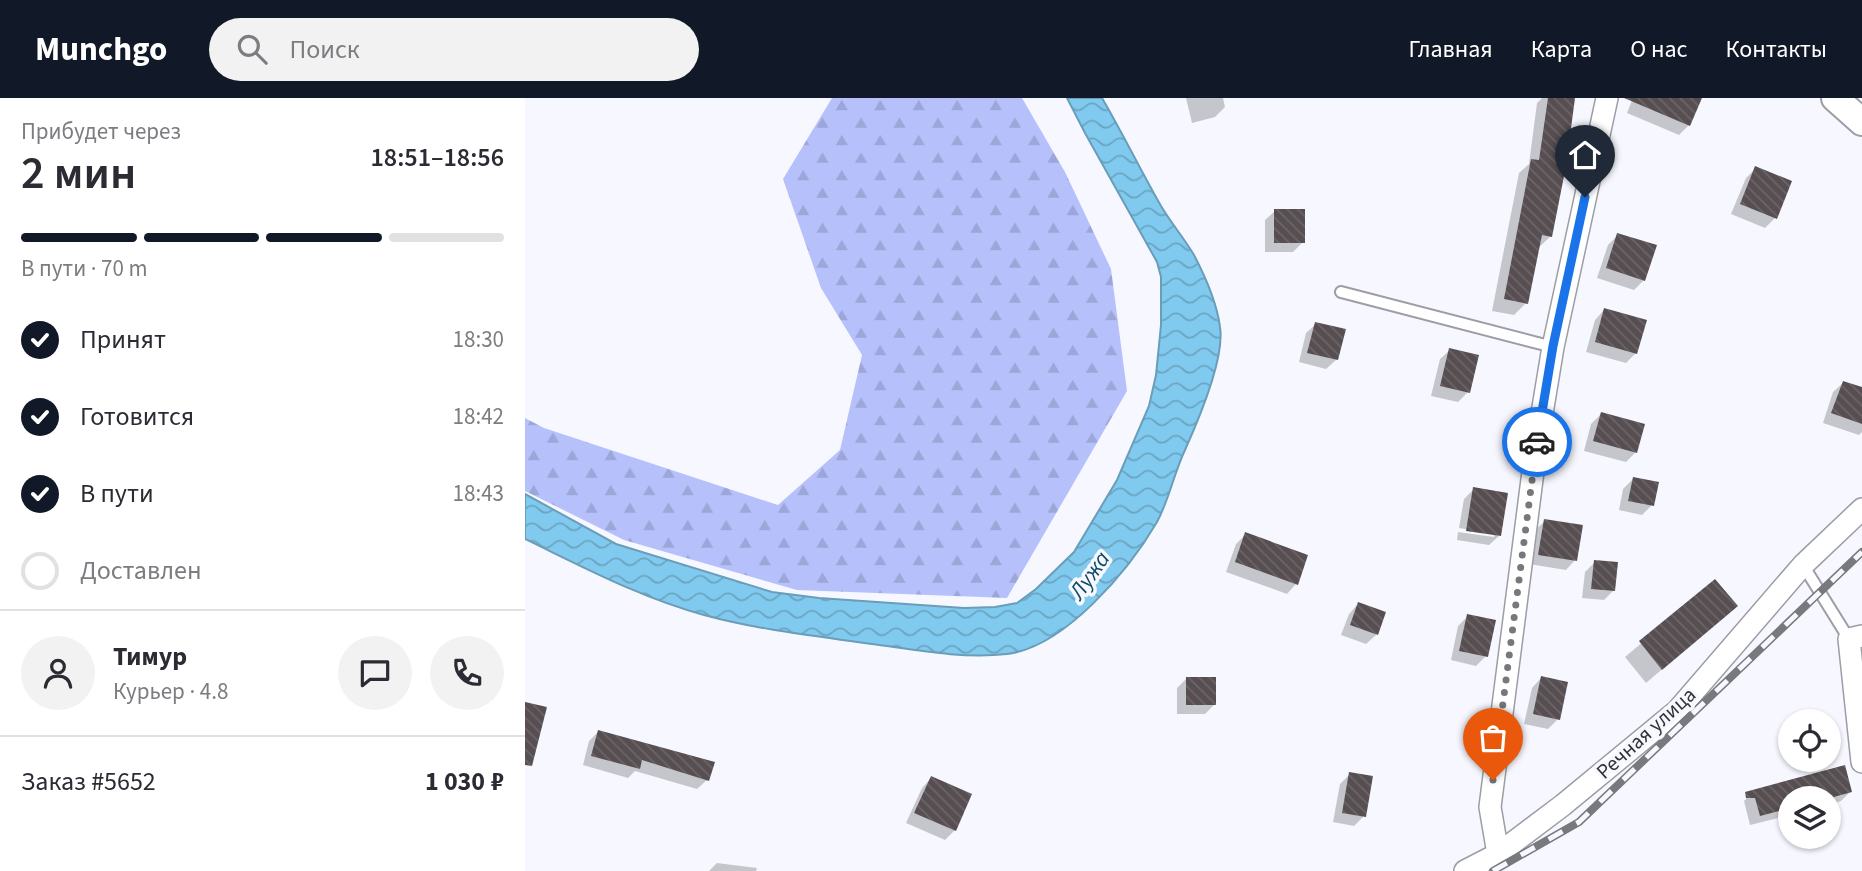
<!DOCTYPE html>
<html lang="ru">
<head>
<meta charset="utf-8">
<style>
	body { margin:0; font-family:"Source Sans 3",sans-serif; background:#f2f2f3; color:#2b2b33; height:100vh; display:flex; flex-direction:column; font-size:26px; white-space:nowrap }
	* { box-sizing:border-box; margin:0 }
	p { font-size:23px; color:#7c7c81 }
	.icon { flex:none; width:38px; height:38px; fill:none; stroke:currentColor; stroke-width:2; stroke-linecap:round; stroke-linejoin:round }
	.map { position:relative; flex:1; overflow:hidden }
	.panel { display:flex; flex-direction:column; background:#fff; width:525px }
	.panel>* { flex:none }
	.buttons { position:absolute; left:1253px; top:611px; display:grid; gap:14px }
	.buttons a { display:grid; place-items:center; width:63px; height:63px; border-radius:50%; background:#fff; box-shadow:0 2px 5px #0004; font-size:35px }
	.pin { position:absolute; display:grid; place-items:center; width:60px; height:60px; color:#fff; margin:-72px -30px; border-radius:50% 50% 50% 0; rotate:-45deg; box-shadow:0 0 7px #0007 }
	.pin .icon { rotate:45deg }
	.courier { position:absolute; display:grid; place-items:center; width:70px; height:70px; margin:-35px; border:5px solid #1a73e8; border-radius:50%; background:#fff; color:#222; box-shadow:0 2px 9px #0007 }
	.head em { font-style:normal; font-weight:600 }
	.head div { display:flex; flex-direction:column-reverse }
	.head { display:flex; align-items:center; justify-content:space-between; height:119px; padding:0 21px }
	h1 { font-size:46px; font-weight:600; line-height:52px }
	.bar { display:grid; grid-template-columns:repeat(4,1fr); gap:10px 7px; align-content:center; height:84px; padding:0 21px }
	.bar i { height:9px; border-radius:5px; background:#e1e1e2 }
	.bar .current { background:#111827 }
	.bar p { grid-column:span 4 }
	.line { display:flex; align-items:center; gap:18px; padding:0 21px; border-top:2px solid #e1e1e2 }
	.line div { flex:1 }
	.round { display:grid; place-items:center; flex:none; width:74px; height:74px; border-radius:37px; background:#f2f2f3 }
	ol { padding:0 21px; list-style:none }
	li { display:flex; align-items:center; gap:21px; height:77px }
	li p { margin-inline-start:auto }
	li .icon { padding:7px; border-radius:50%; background:#111827; color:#fff; stroke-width:4 }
	li:last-child { color:#7c7c81 }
	li i { width:38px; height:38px; border:4px solid #e1e1e2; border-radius:50% }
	header { display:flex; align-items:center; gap:42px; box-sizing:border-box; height:98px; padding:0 35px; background:#111827; color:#fff }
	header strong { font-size:33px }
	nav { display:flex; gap:38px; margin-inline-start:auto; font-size:24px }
	.search { width:490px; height:63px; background:#f2f2f3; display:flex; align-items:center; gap:18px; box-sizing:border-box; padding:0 24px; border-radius:38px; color:#7c7c81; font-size:26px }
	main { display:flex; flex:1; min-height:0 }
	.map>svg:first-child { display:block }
	.forest { fill:url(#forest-firs) }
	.water { fill:url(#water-waves); stroke:#6a9db8; stroke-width:2 }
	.shadow { fill:#0003 }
	.building { fill:url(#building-back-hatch) }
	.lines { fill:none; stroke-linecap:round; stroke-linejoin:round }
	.service-casing { stroke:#9c9da5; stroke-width:14 }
	.minor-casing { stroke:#9c9da5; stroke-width:24 }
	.tertiary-casing { stroke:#9c9da5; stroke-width:30 }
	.service { stroke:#fff; stroke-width:10 }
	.minor { stroke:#fff; stroke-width:21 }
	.tertiary { stroke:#fff; stroke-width:26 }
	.rail-casing { stroke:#78797d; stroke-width:8 }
	.rail { stroke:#f7f8ff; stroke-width:5; stroke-dasharray:16; stroke-linecap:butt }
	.done { stroke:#78787c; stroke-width:7; stroke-dasharray:0 12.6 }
	.route { stroke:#1a73e8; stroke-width:9 }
	.labels { text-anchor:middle; stroke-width:7; stroke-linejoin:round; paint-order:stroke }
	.street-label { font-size:21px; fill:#333336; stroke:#f7f8ff }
	.water-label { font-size:23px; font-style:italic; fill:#0e4a63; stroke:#f7f8ff }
</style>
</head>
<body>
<header>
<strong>Munchgo</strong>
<div class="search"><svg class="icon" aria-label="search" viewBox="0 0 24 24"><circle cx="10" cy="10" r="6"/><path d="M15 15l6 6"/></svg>Поиск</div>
<nav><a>Главная</a><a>Карта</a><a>О нас</a><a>Контакты</a></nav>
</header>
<main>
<section class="panel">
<div class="head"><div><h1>2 мин</h1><p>Прибудет через</p></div><em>18:51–18:56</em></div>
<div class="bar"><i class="current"></i><i class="current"></i><i class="current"></i><i></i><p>В пути · 70 m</p></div>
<ol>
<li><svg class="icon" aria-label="check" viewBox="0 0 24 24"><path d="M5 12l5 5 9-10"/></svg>Принят<p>18:30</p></li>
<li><svg class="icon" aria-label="check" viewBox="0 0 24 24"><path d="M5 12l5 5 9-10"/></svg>Готовится<p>18:42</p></li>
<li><svg class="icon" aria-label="check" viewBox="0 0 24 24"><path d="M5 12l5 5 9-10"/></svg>В пути<p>18:43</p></li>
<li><i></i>Доставлен</li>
</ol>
<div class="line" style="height:126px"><a class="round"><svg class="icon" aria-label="person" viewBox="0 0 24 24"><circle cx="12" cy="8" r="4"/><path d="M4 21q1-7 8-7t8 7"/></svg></a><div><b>Тимур</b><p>Курьер · 4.8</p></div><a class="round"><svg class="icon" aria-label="chat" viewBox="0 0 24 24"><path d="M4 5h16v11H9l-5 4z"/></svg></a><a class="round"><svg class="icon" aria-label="phone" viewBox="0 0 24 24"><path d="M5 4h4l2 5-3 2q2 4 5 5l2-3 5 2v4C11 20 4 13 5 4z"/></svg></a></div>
<div class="line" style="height:91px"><div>Заказ #5652</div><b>1 030 ₽</b></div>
</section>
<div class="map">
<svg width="1337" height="773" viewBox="0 0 1337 773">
	<defs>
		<pattern id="forest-firs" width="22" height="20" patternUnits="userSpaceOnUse" patternTransform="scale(1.75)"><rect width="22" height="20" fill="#b6c1fc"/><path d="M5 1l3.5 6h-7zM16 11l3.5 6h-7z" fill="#9da6d9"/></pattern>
		<pattern id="water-waves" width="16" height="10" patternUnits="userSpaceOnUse" patternTransform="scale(1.75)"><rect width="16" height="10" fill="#81caef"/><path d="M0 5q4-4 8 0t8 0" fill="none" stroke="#6aa5c2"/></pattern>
		<pattern id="building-back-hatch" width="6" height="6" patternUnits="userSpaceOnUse" patternTransform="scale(1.75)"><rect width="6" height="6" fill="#564e51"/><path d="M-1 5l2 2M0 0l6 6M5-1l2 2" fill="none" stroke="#6c6568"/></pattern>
	</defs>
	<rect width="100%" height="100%" fill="#f7f8ff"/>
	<path class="forest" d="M307,0H497L540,74L586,171L602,293L482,500L272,492L99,442L0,393V320L19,330L253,407L315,352L337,257L296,190L258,81Z"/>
	<path class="water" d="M542,0H577C598,36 616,73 636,108C646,125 659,140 669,157C680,178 692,206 695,229C700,260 673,323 660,352C649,375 644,402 632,424C604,472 540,549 482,556C437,561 391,552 347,546C291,538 234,532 179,517C116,500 58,469 0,441V396L91,446L247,494L294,500L439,510L470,509L492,505L511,491L549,454L592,382L624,308L631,277L636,227V179L632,164L560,35Z"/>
	<g class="shadow">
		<path d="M661,0H698L700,9L690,19L667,25Z"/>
		<path d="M1017,0H1048L1026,138L1012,151L1001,205L989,217L967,213L994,75L1004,66L1012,5Z"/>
		<path d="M1108,0H1162L1164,27L1154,37L1102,15Z"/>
		<path d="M1231,70L1250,120L1240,130L1206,116L1221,80Z"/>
		<path d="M750,113L778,144L768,154H740V122Z"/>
		<path d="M1093,137L1119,182L1109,192L1072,180L1083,147Z"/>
		<path d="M1079,212L1111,255L1101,265L1061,254L1070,222Z"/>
		<path d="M791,226L811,262L801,271L774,264L781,235Z"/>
		<path d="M925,252L943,294L933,304L906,298L915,261Z"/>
		<path d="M1318,285L1337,291V334L1334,337L1298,325L1308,294Z"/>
		<path d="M1076,316L1111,354L1101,364L1059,353L1066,326Z"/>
		<path d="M1108,381L1127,407L1117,417L1094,412L1098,391Z"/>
		<path d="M949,391L974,438L964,447L932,442L933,434L969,439V436L934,430L939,401Z"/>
		<path d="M1020,423L1050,462L1041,472L1004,466L1010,432Z"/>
		<path d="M721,436L771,486L762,496L701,474L711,446Z"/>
		<path d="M1070,464L1089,492L1079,502L1057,500L1060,474Z"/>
		<path d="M1190,483L1211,508L1121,585L1100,559Z"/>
		<path d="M833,506L859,515L851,537L841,546L816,537L824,516Z"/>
		<path d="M943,518L961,558L951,568L926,562L933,528Z"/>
		<path d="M662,580L690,606L680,616H652V590Z"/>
		<path d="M1016,580L1033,621L1023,631L999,626L1007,590Z"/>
		<path d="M74,633L182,682L172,691L110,673L103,680L58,667L64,643Z"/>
		<path d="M825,676L839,718L829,728L808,724L815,686Z"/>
		<path d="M406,680L430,732L420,742L381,725L397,690Z"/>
		<path d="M1229,693L1325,694L1316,703L1304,707V700H1265V717L1225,727L1219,703Z"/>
		<path d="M192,765L232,770L231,773H184Z"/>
	</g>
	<g class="building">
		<path d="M1023,0H1050L1041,68L1027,139L1017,137L1003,206L979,201L1006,61L1014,62Z"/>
		<path d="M1099,0H1177L1165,28Z"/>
		<path d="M1230,68L1267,83L1252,121L1215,106Z"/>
		<rect x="749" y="111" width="31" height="34"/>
		<path d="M1092,135L1132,147L1120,183L1081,170Z"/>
		<path d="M1079,210L1122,222L1112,256L1070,244Z"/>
		<path d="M790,224L821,231L813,262L782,255Z"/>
		<path d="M924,250L954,257L945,295L915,288Z"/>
		<path d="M1318,283L1337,289V326L1306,315Z"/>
		<path d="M1076,314L1120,326L1112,355L1068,343Z"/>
		<path d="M1108,379L1134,384L1129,408L1103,403Z"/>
		<path d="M948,389L983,395L976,438L941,433Z"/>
		<path d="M1019,421L1058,427L1052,463L1013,457Z"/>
		<path d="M720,434L783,457L773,487L710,464Z"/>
		<path d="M1069,462L1093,464L1090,493L1066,491Z"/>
		<path d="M1190,481L1213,508L1137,572L1114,543Z"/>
		<path d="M833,504L861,514L853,537L825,527Z"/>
		<path d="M942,516L971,522L963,559L934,553Z"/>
		<path d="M1016,578L1043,584L1035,622L1008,616Z"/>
		<rect x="661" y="579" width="30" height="28"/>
		<path d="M0,604L22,609L7,668L0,667Z"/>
		<path d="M73,632L190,664L184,683L117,662L115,671L66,658Z"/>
		<path d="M1320,667L1327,694L1305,700H1265V710L1235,718L1230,700H1221L1220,694Z"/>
		<path d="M824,674L848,678L841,719L817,715Z"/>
		<path d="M406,678L447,696L431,733L389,715Z"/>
	</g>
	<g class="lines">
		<g class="service-casing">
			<g id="service">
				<path d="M816,194L1028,249"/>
				<path d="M1278,467L1324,541"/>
			</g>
		</g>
		<g class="minor-casing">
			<g id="minor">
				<path d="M1337,538L1324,541L1337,664"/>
				<path d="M973,756L965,709L1010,358L1028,249L1082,0"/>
				<path d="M940,773L973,756L1038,707L1152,613L1278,467L1337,411"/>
			</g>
		</g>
		<g class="tertiary-casing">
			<path id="tertiary" d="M1310,0L1337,24"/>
		</g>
		<use href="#service" class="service"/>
		<use href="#minor" class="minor"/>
		<use href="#tertiary" class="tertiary"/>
		<g class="rail-casing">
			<path id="rail" d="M968,773L1054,724L1337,454"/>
		</g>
		<use href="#rail" class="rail"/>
	</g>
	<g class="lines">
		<path class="done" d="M968,682L1012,344"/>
		<path class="route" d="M1012,344L1028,248L1060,99"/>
	</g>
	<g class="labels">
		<g class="street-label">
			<text transform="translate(1121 635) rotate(-42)" y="7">Речная улица</text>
		</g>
		<g class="water-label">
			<text transform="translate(564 477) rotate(-55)" y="8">Лужа</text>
		</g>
	</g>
</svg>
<div class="buttons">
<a><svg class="icon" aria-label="locate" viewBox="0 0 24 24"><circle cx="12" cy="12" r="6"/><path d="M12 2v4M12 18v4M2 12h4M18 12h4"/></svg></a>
<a><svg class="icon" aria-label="layers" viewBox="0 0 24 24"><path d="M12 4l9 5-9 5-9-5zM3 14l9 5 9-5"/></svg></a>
</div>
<div class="pin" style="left:968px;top:682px;background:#ea580c"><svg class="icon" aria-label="bag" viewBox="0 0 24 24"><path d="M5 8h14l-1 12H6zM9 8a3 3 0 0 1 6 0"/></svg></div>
<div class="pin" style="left:1060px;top:99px;background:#1f2937"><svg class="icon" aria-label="home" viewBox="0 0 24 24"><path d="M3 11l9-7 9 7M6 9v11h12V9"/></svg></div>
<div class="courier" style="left:1012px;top:344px"><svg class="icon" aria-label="car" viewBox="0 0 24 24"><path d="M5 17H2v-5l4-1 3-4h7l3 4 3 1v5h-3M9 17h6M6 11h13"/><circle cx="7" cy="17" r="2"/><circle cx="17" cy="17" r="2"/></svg></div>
</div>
</main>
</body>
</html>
